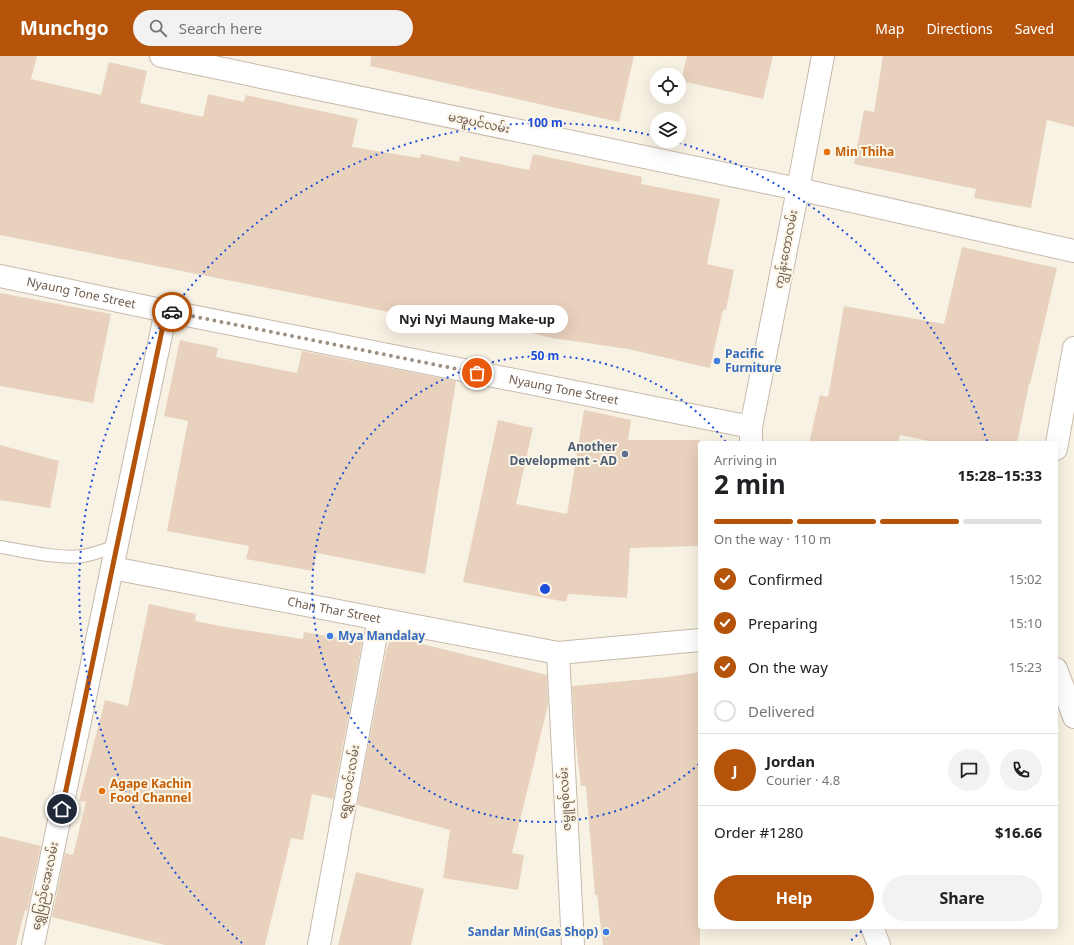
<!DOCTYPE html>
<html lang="en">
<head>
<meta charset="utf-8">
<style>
	body { margin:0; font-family:"Noto Sans","Noto Sans Myanmar",sans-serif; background:#f2f2f2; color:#202124; height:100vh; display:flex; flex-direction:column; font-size:15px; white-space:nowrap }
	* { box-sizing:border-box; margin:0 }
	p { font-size:13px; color:#757577 }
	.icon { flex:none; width:22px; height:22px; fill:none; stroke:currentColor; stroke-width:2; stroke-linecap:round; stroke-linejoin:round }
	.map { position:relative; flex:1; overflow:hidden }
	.panel { position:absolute; left:698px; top:385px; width:360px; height:488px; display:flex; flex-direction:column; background:#fff; border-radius:4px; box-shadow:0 4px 16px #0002 }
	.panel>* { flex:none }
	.buttons { position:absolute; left:650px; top:12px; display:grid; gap:8px }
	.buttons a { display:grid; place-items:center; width:36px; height:36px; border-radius:50%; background:#fff; box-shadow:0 4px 16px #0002; font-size:20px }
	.pin { position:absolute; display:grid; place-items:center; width:34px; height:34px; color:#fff; margin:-17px; border:2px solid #fff; border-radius:50%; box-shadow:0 1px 4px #0007 }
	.courier { position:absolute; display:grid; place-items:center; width:40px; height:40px; margin:-20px; border:3px solid #b45309; border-radius:50%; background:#fff; color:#222; box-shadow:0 1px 5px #0007 }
	.bubble { position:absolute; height:28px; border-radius:14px; background:#fff; box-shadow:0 4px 16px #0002; font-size:13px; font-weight:700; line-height:28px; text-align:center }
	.headline em { font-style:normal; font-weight:700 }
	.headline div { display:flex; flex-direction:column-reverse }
	.headline { display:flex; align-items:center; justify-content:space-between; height:68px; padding:0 16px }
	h1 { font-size:26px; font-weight:700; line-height:30px }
	.bar { display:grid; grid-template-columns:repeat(4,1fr); gap:6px 4px; align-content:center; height:48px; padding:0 16px }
	.bar i { height:5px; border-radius:3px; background:#e0e0e0 }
	.bar .active { background:#b45309 }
	.bar p { grid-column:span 4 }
	.line { display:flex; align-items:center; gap:10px; padding:0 16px; border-top:1px solid #e0e0e0 }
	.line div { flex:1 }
	.round { display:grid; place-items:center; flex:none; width:42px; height:42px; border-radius:21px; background:#f2f2f2 }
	ol { padding:0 16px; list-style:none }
	li { display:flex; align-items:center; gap:12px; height:44px }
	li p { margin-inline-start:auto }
	li .icon { padding:4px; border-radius:50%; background:#b45309; color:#fff; stroke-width:4 }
	li:last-child { color:#757577 }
	li i { width:22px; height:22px; border:2px solid #e0e0e0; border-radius:50% }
	.primary-button { display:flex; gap:8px; margin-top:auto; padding:8px 16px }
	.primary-button a { flex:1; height:46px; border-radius:24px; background:#b45309; color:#fff; font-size:16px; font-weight:700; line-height:46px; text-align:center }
	.primary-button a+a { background:#f2f2f2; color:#202124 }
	header { display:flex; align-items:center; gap:24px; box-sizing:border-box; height:56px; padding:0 20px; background:#b45309; color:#fff }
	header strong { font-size:19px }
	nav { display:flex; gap:22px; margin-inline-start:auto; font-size:14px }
	.search { width:280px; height:36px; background:#f2f2f2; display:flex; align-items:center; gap:10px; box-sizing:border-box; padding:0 14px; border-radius:22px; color:#757577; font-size:15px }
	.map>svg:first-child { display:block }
	.building { fill:#e8d2bd }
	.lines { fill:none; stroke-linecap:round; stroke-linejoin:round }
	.service-casing { stroke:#c7baac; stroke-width:14 }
	.minor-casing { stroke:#c7baac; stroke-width:24 }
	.tertiary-casing { stroke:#c7baac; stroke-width:24 }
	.service { stroke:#fff; stroke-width:12 }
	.minor { stroke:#fff; stroke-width:22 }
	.tertiary { stroke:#fff; stroke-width:22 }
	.done { stroke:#9e9082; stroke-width:4; stroke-dasharray:0 7.2 }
	.route { stroke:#b45309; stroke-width:5 }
	.ring { fill:none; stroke:#1d4ed8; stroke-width:2; stroke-dasharray:2 4 }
	.food-dot { fill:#e8710a; stroke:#fcf6e9; stroke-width:1.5 }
	.shop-dot { fill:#3f7fe0; stroke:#fcf6e9; stroke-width:1.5 }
	.service-dot { fill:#5c6f8a; stroke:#fcf6e9; stroke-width:1.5 }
	.labels { text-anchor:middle; stroke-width:4; stroke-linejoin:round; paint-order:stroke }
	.street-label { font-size:12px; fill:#6d5b4d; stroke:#fcf6e9 }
	.food-label { font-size:12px; font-weight:bold; fill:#c56008; stroke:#fcf6e9; text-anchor:start }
	.shop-label { font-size:12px; font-weight:bold; fill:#366cbe; stroke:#fcf6e9; text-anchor:start }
	.service-label { font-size:12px; font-weight:bold; fill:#4e5e75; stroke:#fcf6e9; text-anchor:end }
	.centre { fill:#1d4ed8; stroke:#fcf6e9; stroke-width:2 }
	.ring-label { font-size:12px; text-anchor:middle; font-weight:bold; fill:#1d4ed8; stroke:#fcf6e9; stroke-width:4; stroke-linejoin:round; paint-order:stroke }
</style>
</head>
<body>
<header>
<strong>Munchgo</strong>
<div class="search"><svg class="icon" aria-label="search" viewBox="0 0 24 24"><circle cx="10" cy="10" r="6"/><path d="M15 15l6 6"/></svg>Search here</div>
<nav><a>Map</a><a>Directions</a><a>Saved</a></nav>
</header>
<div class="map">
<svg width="1074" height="889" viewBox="0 0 1074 889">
	<rect width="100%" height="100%" fill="#f8f2e4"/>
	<g class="building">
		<path d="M0,0H37L31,23L101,39L109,6L147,15L140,47L203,61L208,38L244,46L246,39L358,63L352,91L420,102L421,98L459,106L460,100L529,114L533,98L642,121L641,128L720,143L707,208L734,214L726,254H723L710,312L628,293L552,282L507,271L471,264L470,272L0,179Z"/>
		<path d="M371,0H634L619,66L370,10Z"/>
		<path d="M687,0H773L763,43L681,25Z"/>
		<path d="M883,0H1074V71L1047,64L1031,152L974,142L976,133L854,108L864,54L874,56Z"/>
		<path d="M962,191L1057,212L1030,328H1029L1017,387H938L900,379L898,387H809L820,339L828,341L844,250L944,268Z"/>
		<path d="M0,237L111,258L93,347L0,330Z"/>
		<path d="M180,284L218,292L216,301L297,317L302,295L456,325L425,518L317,497L313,515L246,503L249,490L167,475L188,365L164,360Z"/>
		<path d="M584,354L631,364L628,384H700V490L630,492L627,542L568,538L566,546L463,526L498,364L533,372L516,448L567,458Z"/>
		<path d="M0,389L59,405L50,452L0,444Z"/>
		<path d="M149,548L196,558L195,565L231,572L303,583L304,576L362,586L333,743L312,738L303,784L291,782L265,889H165L52,861L65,797L73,799L86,746L79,745L105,644L128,650Z"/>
		<path d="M390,580L547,619L548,649L512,797L524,799L518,834L443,822L450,774L357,749L387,591H388Z"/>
		<path d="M700,616V889H603L597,839H595L586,730H581L575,680L572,630L668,621Z"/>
		<path d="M0,780L41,790L27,855L25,854L16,889H0Z"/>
		<path d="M356,816L424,833L411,889H338Z"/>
	</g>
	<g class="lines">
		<g class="service-casing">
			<path id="service" d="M0,491C25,495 58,503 83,500C95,498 105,494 116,490"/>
		</g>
		<g class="minor-casing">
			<g id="minor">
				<path d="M161,0L798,133L1074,195"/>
				<path id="s1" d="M0,220L166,255L751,371"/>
				<path d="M1056,393L1074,292"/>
				<path id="s2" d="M112,512L558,597L700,584"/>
				<path d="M558,597L573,889"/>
				<path d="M1056,613L1074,661"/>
				<path d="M33,889L166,255"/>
				<path d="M319,889L379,563"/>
			</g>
		</g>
		<g class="tertiary-casing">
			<g id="tertiary">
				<path d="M751,387V371L798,133L823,0"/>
				<path d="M872,871L879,889"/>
			</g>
		</g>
		<use href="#service" class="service"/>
		<use href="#minor" class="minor"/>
		<use href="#tertiary" class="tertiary"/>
	</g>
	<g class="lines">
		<path class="done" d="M172,256L477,317"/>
		<path class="route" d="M62,753L166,255L172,256"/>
	</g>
	<g class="ring">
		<path d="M699 708A233 233 0 1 1 726 386"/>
		<path d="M866 871A466 466 0 0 1 848 887M242 887A466 466 0 0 1 654 80M673 85A466 466 0 0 1 987 385"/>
	</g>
	<g class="food-dot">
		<circle cx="827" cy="96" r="4"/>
		<circle cx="102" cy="735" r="4"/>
	</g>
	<g class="shop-dot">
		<circle cx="717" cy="305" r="4"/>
		<circle cx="330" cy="580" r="4"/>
		<circle cx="606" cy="876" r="4"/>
	</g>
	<circle class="service-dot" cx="625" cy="398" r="4"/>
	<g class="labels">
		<g class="street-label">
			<text transform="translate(479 67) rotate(12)" y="4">မအူပင်လမ်း</text>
			<text transform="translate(786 193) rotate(-79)" y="4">ကျွန်းတောလမ်း</text>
			<text dy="4" stroke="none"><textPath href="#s1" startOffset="83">Nyaung Tone Street</textPath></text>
			<text dy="4" stroke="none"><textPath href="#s1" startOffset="575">Nyaung Tone Street</textPath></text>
			<text dy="4" stroke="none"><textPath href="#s2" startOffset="226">Chan Thar Street</textPath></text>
			<text transform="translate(349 726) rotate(-80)" y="4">ရွှေလဝင်းလမ်း</text>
			<text transform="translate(565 743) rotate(-93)" y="4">ဇမ္ဗူရစ်လမ်း</text>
			<text transform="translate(45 830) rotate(-78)" y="4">ရွှေပြည်အေးလမ်း</text>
		</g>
		<g class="food-label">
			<text x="835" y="100">Min Thiha</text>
			<text x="110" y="732">Agape Kachin<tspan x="110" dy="14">Food Channel</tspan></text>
		</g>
		<g class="shop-label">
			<text x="725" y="302">Pacific<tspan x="725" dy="14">Furniture</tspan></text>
			<text x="338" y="584">Mya Mandalay</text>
			<text x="598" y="880" text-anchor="end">Sandar Min(Gas Shop)</text>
		</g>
		<g class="service-label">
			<text x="617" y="395">Another<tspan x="617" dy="14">Development - AD</tspan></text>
		</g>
	</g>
	<circle cx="545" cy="533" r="6" class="centre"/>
	<g class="ring-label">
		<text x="545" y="71">100 m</text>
		<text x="545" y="304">50 m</text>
	</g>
</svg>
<div class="buttons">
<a><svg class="icon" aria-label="locate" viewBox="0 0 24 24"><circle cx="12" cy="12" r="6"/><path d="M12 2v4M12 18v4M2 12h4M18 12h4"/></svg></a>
<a><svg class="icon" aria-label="layers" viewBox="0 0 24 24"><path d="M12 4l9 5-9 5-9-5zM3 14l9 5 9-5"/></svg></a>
</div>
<div class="pin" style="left:477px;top:317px;background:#ea580c"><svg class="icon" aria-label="bag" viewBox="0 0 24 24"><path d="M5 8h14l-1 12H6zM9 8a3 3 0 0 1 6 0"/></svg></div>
<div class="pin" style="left:62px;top:753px;background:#1f2937"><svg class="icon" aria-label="home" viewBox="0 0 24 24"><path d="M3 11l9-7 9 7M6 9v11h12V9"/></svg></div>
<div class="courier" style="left:172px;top:256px"><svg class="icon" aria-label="car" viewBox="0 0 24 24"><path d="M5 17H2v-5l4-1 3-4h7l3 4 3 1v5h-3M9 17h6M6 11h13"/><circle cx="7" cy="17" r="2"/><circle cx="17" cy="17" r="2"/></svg></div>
<div class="bubble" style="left:386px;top:249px;width:182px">Nyi Nyi Maung Make-up</div>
<section class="panel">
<div class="headline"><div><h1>2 min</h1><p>Arriving in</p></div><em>15:28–15:33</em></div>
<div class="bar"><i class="active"></i><i class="active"></i><i class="active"></i><i></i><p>On the way · 110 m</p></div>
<ol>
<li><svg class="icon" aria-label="check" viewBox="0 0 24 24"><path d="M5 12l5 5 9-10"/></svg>Confirmed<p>15:02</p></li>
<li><svg class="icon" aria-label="check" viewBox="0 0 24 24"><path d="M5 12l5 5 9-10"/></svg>Preparing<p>15:10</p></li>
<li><svg class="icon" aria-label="check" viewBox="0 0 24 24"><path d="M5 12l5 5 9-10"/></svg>On the way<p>15:23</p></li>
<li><i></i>Delivered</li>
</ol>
<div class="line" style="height:72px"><b class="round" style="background:#b45309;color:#fff">J</b><div><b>Jordan</b><p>Courier · 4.8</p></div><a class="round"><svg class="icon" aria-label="chat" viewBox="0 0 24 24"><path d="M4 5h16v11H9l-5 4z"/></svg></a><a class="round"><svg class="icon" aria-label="phone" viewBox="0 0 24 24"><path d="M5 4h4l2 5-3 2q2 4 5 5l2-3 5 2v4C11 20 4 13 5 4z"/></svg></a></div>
<div class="line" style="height:52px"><div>Order #1280</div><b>$16.66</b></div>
<div class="primary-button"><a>Help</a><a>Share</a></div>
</section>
</div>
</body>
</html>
